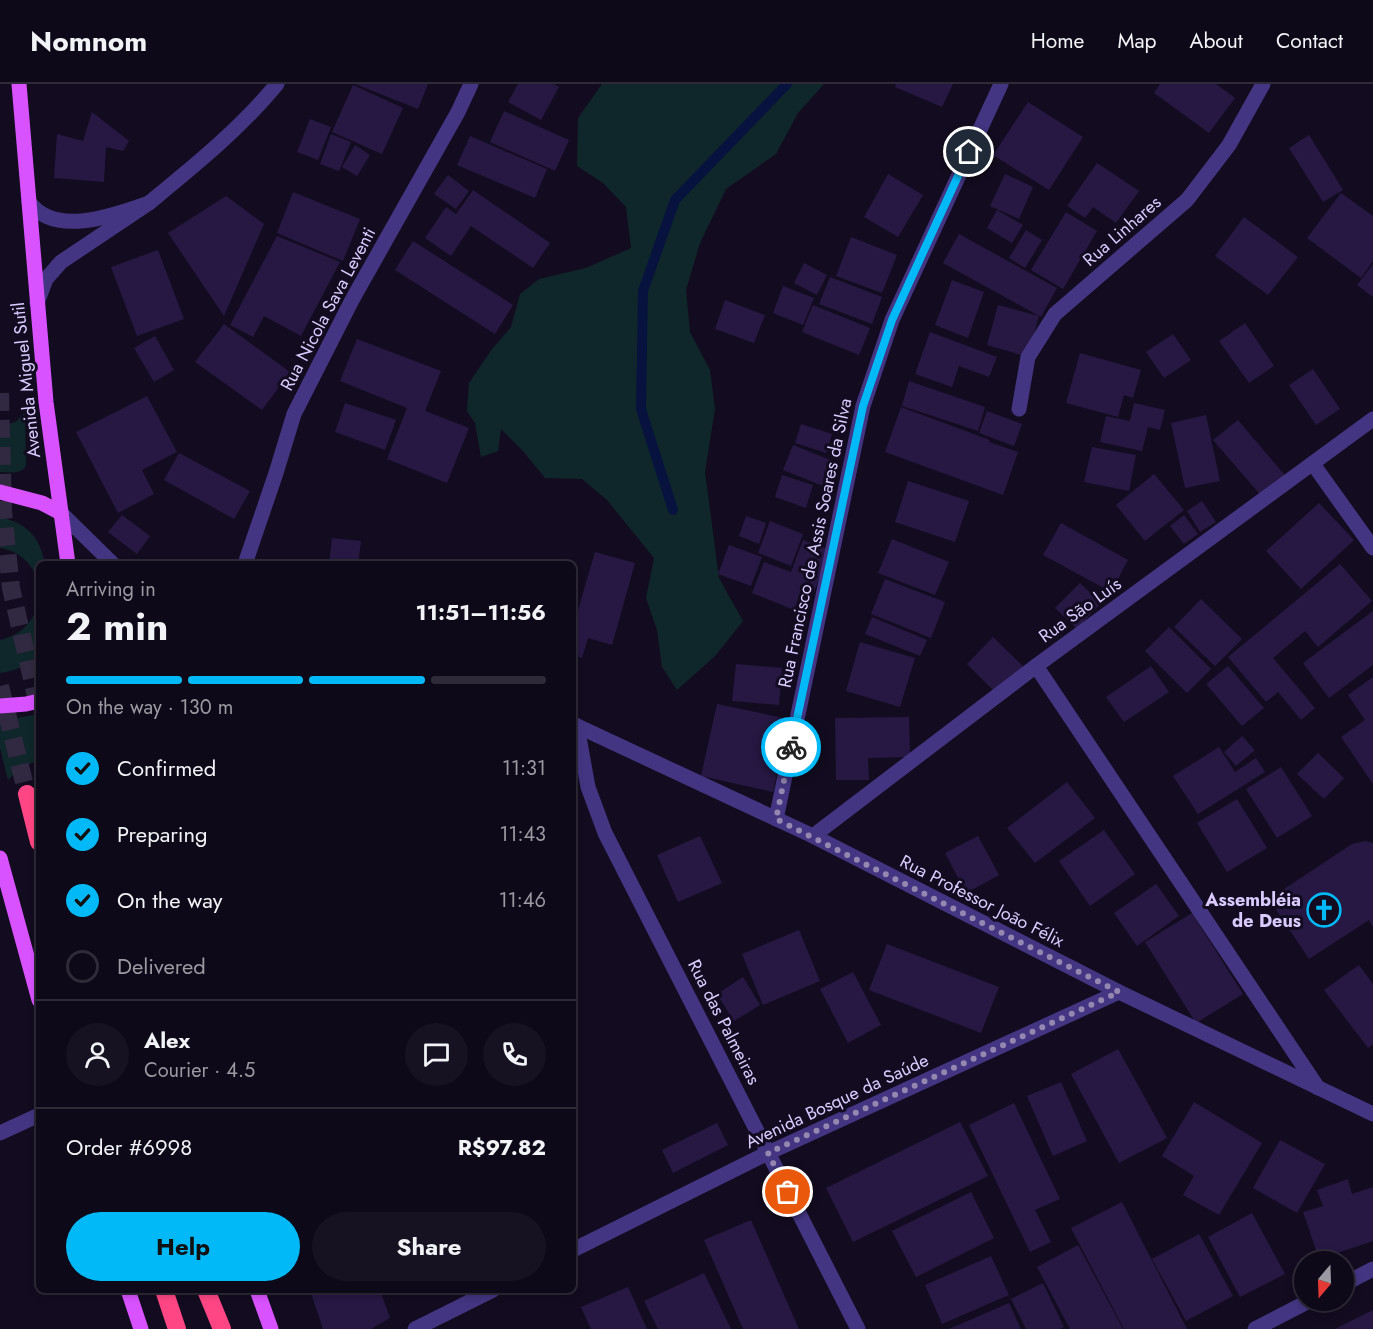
<!DOCTYPE html>
<html lang="en">
<head>
<meta charset="utf-8">
<style>
	body { margin:0; font-family:Jost,sans-serif; background:#171221; color:#f1f3f6; height:100vh; display:flex; flex-direction:column; font-size:22px; white-space:nowrap }
	* { box-sizing:border-box; margin:0 }
	p { font-size:20px; color:#9b9aa2 }
	.icon { flex:none; width:33px; height:33px; fill:none; stroke:currentColor; stroke-width:2; stroke-linecap:round; stroke-linejoin:round }
	.map { position:relative; flex:1; overflow:hidden }
	.side { position:absolute; left:36px; top:477px; width:540px; height:732px; display:flex; flex-direction:column; background:#0e0918; border-radius:9px; box-shadow:0 3px 9px #0003,0 0 0 2px #2e2a37 }
	.side>* { flex:none }
	.needle { width:39px; rotate:199deg }
	.fabs { position:absolute; left:1294px; top:1167px; display:grid; gap:12px }
	.fabs a { display:grid; place-items:center; width:60px; height:60px; border-radius:50%; background:#0e0918; box-shadow:0 3px 9px #0003,0 0 0 2px #2e2a37; font-size:30px }
	.pin { position:absolute; display:grid; place-items:center; width:51px; height:51px; color:#fff; margin:-26px; border:3px solid #fff; border-radius:50%; box-shadow:0 2px 6px #0007 }
	.courier { position:absolute; display:grid; place-items:center; width:60px; height:60px; margin:-30px; border:4px solid #00b9f6; border-radius:50%; background:#fff; color:#222; box-shadow:0 2px 8px #0007 }
	.overview em { font-style:normal; font-weight:700 }
	.overview div { display:flex; flex-direction:column-reverse }
	.overview { display:flex; align-items:center; justify-content:space-between; height:102px; padding:0 30px }
	h1 { font-size:39px; font-weight:700; line-height:45px }
	.bar { display:grid; grid-template-columns:repeat(4,1fr); gap:9px 6px; align-content:center; height:72px; padding:0 30px }
	.bar i { height:8px; border-radius:4px; background:#2e2a37 }
	.bar .selected { background:#00b9f6 }
	.bar p { grid-column:span 4 }
	.line { display:flex; align-items:center; gap:15px; padding:0 30px; border-top:2px solid #2e2a37 }
	.line div { flex:1 }
	.round { display:grid; place-items:center; flex:none; width:63px; height:63px; border-radius:32px; background:#171221 }
	ol { padding:0 30px; list-style:none }
	li { display:flex; align-items:center; gap:18px; height:66px }
	li p { margin-inline-start:auto }
	li .icon { padding:6px; border-radius:50%; background:#00b9f6; color:#111; stroke-width:4 }
	li:last-child { color:#9b9aa2 }
	li i { width:33px; height:33px; border:3px solid #2e2a37; border-radius:50% }
	.primary-button { display:flex; gap:12px; margin-top:auto; padding:12px 30px }
	.primary-button a { flex:1; height:69px; border-radius:36px; background:#00b9f6; color:#111; font-size:24px; font-weight:700; line-height:69px; text-align:center }
	.primary-button a+a { background:#171221; color:#f1f3f6 }
	header { display:flex; align-items:center; gap:36px; box-sizing:border-box; height:84px; padding:0 30px; background:#0e0918; border-bottom:2px solid #2e2a37 }
	header strong { font-size:28px }
	nav { display:flex; gap:33px; margin-inline-start:auto; font-size:21px }
	.map>svg:first-child { display:block }
	.green { fill:#0f272a }
	.lines { fill:none; stroke-linecap:round; stroke-linejoin:round }
	.stream { stroke:#07133e; stroke-width:10 }
	.building { fill:#261842 }
	.highway-tunnel { stroke:#312941; stroke-width:18; stroke-dasharray:18 9; stroke-linecap:butt }
	.minor { stroke:#433581; stroke-width:15 }
	.major { stroke:#d852ff; stroke-width:15 }
	.highway { stroke:#ff4684; stroke-width:18 }
	.done { stroke:#9488b1; stroke-width:6; stroke-dasharray:0 10.8 }
	.route { stroke:#00b9f6; stroke-width:8 }
	.labels { text-anchor:middle; stroke-width:6; stroke-linejoin:round; paint-order:stroke }
	.street-label { font-size:18px; fill:#d9cbff; stroke:#130c20 }
	.poi-label { font-size:18px; font-weight:bold; fill:#d9cbff; stroke:#130c20; text-anchor:end }
</style>
</head>
<body>
<header>
<strong>Nomnom</strong>
<nav><a>Home</a><a>Map</a><a>About</a><a>Contact</a></nav>
</header>
<div class="map">
<svg width="1373" height="1245" viewBox="0 0 1373 1245">
	<rect width="100%" height="100%" fill="#130c20"/>
	<g class="green">
		<path d="M602,0H824L798,29L776,70L726,105L700,159L686,206L690,248L710,286L715,325L705,388L719,494L743,537L715,572L677,606L662,583L657,546L646,514L654,474L607,416L582,395L545,394L523,367L501,345L498,367L481,373L475,339L467,327L469,299L492,265L511,243L520,210L539,195L586,184L631,164L626,123L603,99L577,82L578,34Z"/>
		<path d="M25,328L26,382C20,391 10,388 0,388V343L17,337Z"/>
		<path d="M0,433C27,439 40,453 45,480H39V500C34,481 20,467 0,464Z"/>
		<path d="M39,520V569C28,581 16,587 0,589V556C21,551 31,540 39,520Z"/>
		<path d="M39,630V676L19,685L8,696L0,664V637Z"/>
	</g>
	<g class="lines">
		<path class="stream" d="M673,426L641,325L643,207L675,116L787,0"/>
	</g>
	<g class="building">
		<path d="M355,0H428L418,25Z"/>
		<path d="M518,0H553L559,3L541,36L508,18Z"/>
		<path d="M896,0H953L942,23L895,3Z"/>
		<path d="M1160,0H1216L1235,14L1209,49L1154,9Z"/>
		<path d="M353,1L403,24L382,70L332,48Z"/>
		<path d="M1028,18L1083,53L1049,106L993,71Z"/>
		<path d="M504,27L569,56L555,87L490,58Z"/>
		<path d="M92,28L129,57L123,67L106,63L104,98L54,94L57,50L83,57Z"/>
		<path d="M310,35L331,43L318,76L297,68Z"/>
		<path d="M331,50L351,58L339,87L320,80Z"/>
		<path d="M1309,51L1343,106L1323,118L1289,64Z"/>
		<path d="M470,52L547,85L535,114L457,81Z"/>
		<path d="M355,61L370,71L357,92L342,83Z"/>
		<path d="M1097,79L1139,107L1116,139L1093,123L1085,134L1067,122Z"/>
		<path d="M888,90L923,111L898,153L864,133Z"/>
		<path d="M1005,90L1033,103L1019,135L990,122Z"/>
		<path d="M448,91L469,107L456,125L434,110Z"/>
		<path d="M473,106L550,159L533,184L471,142L451,172L425,154L446,123L456,130Z"/>
		<path d="M293,108L360,135L343,177L277,149Z"/>
		<path d="M1341,109L1373,132V177L1361,194L1307,154Z"/>
		<path d="M226,112L264,140L224,232L168,149Z"/>
		<path d="M997,126L1023,141L1012,159L987,144Z"/>
		<path d="M1066,128L1097,147L1063,205L1031,186Z"/>
		<path d="M1244,133L1298,173L1268,211L1215,172Z"/>
		<path d="M1026,146L1042,156L1025,184L1009,174Z"/>
		<path d="M959,150L1057,204L1041,233L943,179Z"/>
		<path d="M277,152L340,178L301,252L264,232L253,253L230,241Z"/>
		<path d="M851,153L897,171L882,209L836,192Z"/>
		<path d="M413,157L513,221L495,250L395,186Z"/>
		<path d="M158,166L184,235L137,252L111,183Z"/>
		<path d="M804,179L827,191L817,211L794,199Z"/>
		<path d="M1373,180V213L1357,201Z"/>
		<path d="M830,193L882,213L872,240L819,220Z"/>
		<path d="M952,196L984,208L968,254L935,241Z"/>
		<path d="M783,202L814,214L803,241L773,229Z"/>
		<path d="M725,216L765,231L754,259L715,245Z"/>
		<path d="M813,221L870,244L859,271L802,248Z"/>
		<path d="M998,221L1039,232L1028,273L987,261Z"/>
		<path d="M1245,239L1274,282L1249,299L1219,257Z"/>
		<path d="M224,240L290,288L262,326L195,278Z"/>
		<path d="M930,248L997,273L989,293L959,282L952,303L915,290Z"/>
		<path d="M1173,250L1191,276L1164,294L1146,268Z"/>
		<path d="M155,252L174,286L154,298L134,264Z"/>
		<path d="M357,255L441,287L425,327L469,344L447,399L387,375L407,324L340,297Z"/>
		<path d="M1080,269L1141,286L1133,314L1124,311L1118,333L1066,319Z"/>
		<path d="M1313,285L1340,325L1316,341L1289,301Z"/>
		<path d="M909,297L985,323L978,347L902,322Z"/>
		<path d="M147,312L177,368L142,386L154,410L118,429L76,348Z"/>
		<path d="M345,319L396,336L385,366L335,348Z"/>
		<path d="M1134,319L1165,326L1160,346L1148,343L1142,367L1100,358L1106,332L1130,337Z"/>
		<path d="M901,323L990,356L989,358L1018,368L1003,411L885,368Z"/>
		<path d="M987,327L1022,340L1014,362L979,349Z"/>
		<path d="M1206,331L1220,397L1185,404L1171,339Z"/>
		<path d="M1238,336L1288,395L1264,415L1213,356Z"/>
		<path d="M801,340L832,350L826,369L795,359Z"/>
		<path d="M793,361L838,379L828,404L783,386Z"/>
		<path d="M1092,363L1136,371L1129,407L1084,398Z"/>
		<path d="M179,369L250,407L234,435L164,396Z"/>
		<path d="M1154,390L1184,426L1145,457L1116,421Z"/>
		<path d="M782,391L813,401L806,424L775,413Z"/>
		<path d="M908,397L969,417L955,458L895,438Z"/>
		<path d="M1202,417L1216,438L1200,448L1187,427Z"/>
		<path d="M1319,419L1354,456L1301,505L1266,467Z"/>
		<path d="M122,431L150,452L137,470L108,448Z"/>
		<path d="M1184,431L1198,450L1184,460L1170,442Z"/>
		<path d="M746,432L766,439L759,460L739,452Z"/>
		<path d="M770,437L803,450L791,482L758,469Z"/>
		<path d="M1061,439L1128,476L1111,508L1043,471Z"/>
		<path d="M332,454L361,457L358,480H329Z"/>
		<path d="M892,455L949,478L935,511L878,489Z"/>
		<path d="M803,456L830,466L814,508L802,504L794,526L752,509L764,478L791,488Z"/>
		<path d="M729,461L762,473L751,502L718,490Z"/>
		<path d="M595,468L635,479L612,561L588,554L582,574L573,571V543Z"/>
		<path d="M1340,480L1372,517L1318,563L1305,547L1273,574L1315,624L1301,636L1278,608L1266,618L1228,573Z"/>
		<path d="M885,495L945,518L931,554L871,530Z"/>
		<path d="M1080,499L1101,519L1077,545L1055,524Z"/>
		<path d="M1201,515L1242,555L1215,582L1174,543Z"/>
		<path d="M1373,527V581L1329,614L1303,579Z"/>
		<path d="M872,533L927,556L920,572L865,550Z"/>
		<path d="M1169,543L1211,585L1187,609L1145,567Z"/>
		<path d="M993,553L1023,582L997,610L967,580Z"/>
		<path d="M860,558L915,574L900,623L846,607Z"/>
		<path d="M736,580L782,584L779,621L732,617Z"/>
		<path d="M1151,582L1169,608L1124,638L1106,613Z"/>
		<path d="M1228,582L1264,624L1242,642L1206,600Z"/>
		<path d="M1373,593V700L1341,653L1365,636L1348,611Z"/>
		<path d="M717,620L789,635L773,708L701,692Z"/>
		<path d="M909,633L910,673L868,674L869,696H836L835,634Z"/>
		<path d="M1242,652L1255,666L1236,682L1224,668Z"/>
		<path d="M1219,663L1235,688L1256,674L1265,688L1198,730L1173,692Z"/>
		<path d="M1318,669L1344,694L1324,715L1297,690Z"/>
		<path d="M1281,683L1312,732L1277,754L1246,705Z"/>
		<path d="M1067,698L1095,734L1035,779L1007,744Z"/>
		<path d="M1237,715L1267,764L1227,788L1197,739Z"/>
		<path d="M1104,746L1135,790L1090,822L1059,777Z"/>
		<path d="M700,752L722,799L678,818L657,771Z"/>
		<path d="M978,752L999,791L966,809L945,769Z"/>
		<path d="M1365,757L1373,759V843L1369,836L1309,875L1269,815L1352,760Z"/>
		<path d="M1156,800L1179,832L1137,862L1114,829Z"/>
		<path d="M1192,829L1243,910L1196,939L1145,858Z"/>
		<path d="M799,846L820,897L763,921L742,870Z"/>
		<path d="M887,860L999,903L981,949L869,906Z"/>
		<path d="M1359,881L1373,900V960L1368,964L1324,906Z"/>
		<path d="M853,888L881,941L848,959L820,905Z"/>
		<path d="M743,893L760,921L734,937L717,910Z"/>
		<path d="M1118,965L1167,1054L1119,1079L1071,990Z"/>
		<path d="M1061,998L1087,1057L1053,1072L1027,1012Z"/>
		<path d="M1194,1018L1262,1059L1219,1131L1183,1111L1194,1092L1162,1072Z"/>
		<path d="M1014,1019L1060,1115L1035,1126L1051,1158L1030,1168L969,1041Z"/>
		<path d="M960,1038L988,1092L853,1158L826,1104Z"/>
		<path d="M717,1039L728,1061L673,1089L662,1066Z"/>
		<path d="M1280,1056L1325,1080L1297,1129L1253,1104Z"/>
		<path d="M1348,1095L1352,1110L1373,1103V1157L1319,1175L1303,1128L1323,1122L1317,1106Z"/>
		<path d="M971,1108L994,1154L916,1193L892,1147Z"/>
		<path d="M1122,1118L1187,1245H1124L1071,1144Z"/>
		<path d="M1252,1129L1285,1190L1240,1213L1208,1153Z"/>
		<path d="M751,1136L799,1245H743L704,1156Z"/>
		<path d="M1199,1150L1233,1212L1186,1237L1152,1175Z"/>
		<path d="M1078,1161L1123,1245H1070L1037,1183Z"/>
		<path d="M991,1172L1009,1211L942,1240L925,1201Z"/>
		<path d="M704,1189L731,1245H658L644,1217Z"/>
		<path d="M1043,1199L1064,1243L1060,1245H1026L1011,1215Z"/>
		<path d="M628,1203L647,1245H591L581,1223Z"/>
		<path d="M310,1206H380L390,1234L371,1245H323Z"/>
		<path d="M1009,1219L1021,1245H949Z"/>
		<path d="M1373,1226V1245H1335Z"/>
	</g>
	<g class="lines">
		<g class="highway-tunnel">
			<path d="M0,309L3,427L11,504L39,625"/>
			<path d="M0,602L27,710"/>
		</g>
		<g class="minor">
			<path d="M29,118C55,154 115,131 149,119L61,178L46,195L37,219"/>
			<path d="M149,119C194,82 240,45 277,0"/>
			<path d="M1019,325L1028,273L1055,230L1187,116L1229,61L1263,0"/>
			<path d="M1313,380L1373,464"/>
			<path d="M61,429L113,480"/>
			<path d="M245,480L276,389L294,330L352,216L458,28L471,0"/>
			<path d="M1036,582L1318,1004"/>
			<path d="M573,640L813,752L1119,908L1373,1030"/>
			<path d="M577,642L588,703L605,749L858,1245"/>
			<path d="M776,735L863,322L892,236L1001,0"/>
			<path d="M813,752L1036,582L1373,335"/>
			<path d="M0,1049L39,1031"/>
			<path d="M573,1166L768,1069L1119,908"/>
			<path d="M1344,1200L1373,1185"/>
			<path d="M415,1245L493,1206"/>
			<path d="M1255,1245L1311,1216"/>
		</g>
		<g class="major">
			<path d="M19,0L46,318L68,480"/>
			<path d="M0,408L42,419L61,429"/>
			<path d="M0,622L26,620L39,617"/>
			<path d="M0,774L39,916"/>
			<path d="M128,1206L141,1245"/>
			<path d="M257,1206L271,1245"/>
		</g>
		<g class="highway">
			<path d="M27,710L39,758"/>
			<path d="M164,1206L177,1245"/>
			<path d="M206,1206L222,1245"/>
		</g>
	</g>
	<g class="lines">
		<path class="done" d="M788,1108L768,1069L1119,908L776,735L791,663"/>
		<path class="route" d="M791,663L863,322L892,236L969,68"/>
	</g>
	<defs>
		<g id="church-ring" transform="scale(1.725)"><circle r="9.5" fill="#130c20" stroke="#00b9f6" stroke-width="1.5"/><path d="M-1.2-6h2.4v3.5h3.3v2.4h-3.3V6h-2.4V-.1h-3.3v-2.4h3.3Z" fill="#00b9f6"/></g>
	</defs>
	<g fill-rule="evenodd">
		<use href="#church-ring" x="1324" y="826"/>
	</g>
	<g class="labels">
		<g class="street-label">
			<text transform="translate(1122 147) rotate(-41)" y="6">Rua Linhares</text>
			<text transform="translate(328 225) rotate(-62)" y="6">Rua Nicola Sava Leventi</text>
			<text transform="translate(26 296) rotate(-96)" y="6">Avenida Miguel Sutil</text>
			<text transform="translate(815 459) rotate(-78)" y="6">Rua Francisco de Assis Soares da Silva</text>
			<text transform="translate(1080 526) rotate(-36)" y="6">Rua São Luís</text>
			<text transform="translate(982 817) rotate(27)" y="6">Rua Professor João Félix</text>
			<text transform="translate(724 938) rotate(63)" y="6">Rua das Palmeiras</text>
			<text transform="translate(837 1017) rotate(-25)" y="6">Avenida Bosque da Saúde</text>
		</g>
		<g class="poi-label">
			<text x="1301" y="822">Assembléia<tspan x="1301" dy="21">de Deus</tspan></text>
		</g>
	</g>
</svg>
<div class="fabs">
<a><svg class="needle" viewBox="-14 -14 28 28"><path d="M0-13l5 13h-10z" fill="#e53935"/><path d="M0 13l5-13h-10z" fill="#9b9aa2"/></svg></a>
</div>
<div class="pin" style="left:788px;top:1108px;background:#ea580c"><svg class="icon" aria-label="bag" viewBox="0 0 24 24"><path d="M5 8h14l-1 12H6zM9 8a3 3 0 0 1 6 0"/></svg></div>
<div class="pin" style="left:969px;top:68px;background:#1f2937"><svg class="icon" aria-label="home" viewBox="0 0 24 24"><path d="M3 11l9-7 9 7M6 9v11h12V9"/></svg></div>
<div class="courier" style="left:791px;top:663px"><svg class="icon" aria-label="bike" viewBox="0 0 24 24"><circle cx="6" cy="16" r="4"/><circle cx="18" cy="16" r="4"/><path d="M6 16l4-8h5l3 8M10 8l3 8H6M13 5h3"/></svg></div>
<section class="side">
<div class="overview"><div><h1>2 min</h1><p>Arriving in</p></div><em>11:51–11:56</em></div>
<div class="bar"><i class="selected"></i><i class="selected"></i><i class="selected"></i><i></i><p>On the way · 130 m</p></div>
<ol>
<li><svg class="icon" aria-label="check" viewBox="0 0 24 24"><path d="M5 12l5 5 9-10"/></svg>Confirmed<p>11:31</p></li>
<li><svg class="icon" aria-label="check" viewBox="0 0 24 24"><path d="M5 12l5 5 9-10"/></svg>Preparing<p>11:43</p></li>
<li><svg class="icon" aria-label="check" viewBox="0 0 24 24"><path d="M5 12l5 5 9-10"/></svg>On the way<p>11:46</p></li>
<li><i></i>Delivered</li>
</ol>
<div class="line" style="height:108px"><a class="round"><svg class="icon" aria-label="person" viewBox="0 0 24 24"><circle cx="12" cy="8" r="4"/><path d="M4 21q1-7 8-7t8 7"/></svg></a><div><b>Alex</b><p>Courier · 4.5</p></div><a class="round"><svg class="icon" aria-label="chat" viewBox="0 0 24 24"><path d="M4 5h16v11H9l-5 4z"/></svg></a><a class="round"><svg class="icon" aria-label="phone" viewBox="0 0 24 24"><path d="M5 4h4l2 5-3 2q2 4 5 5l2-3 5 2v4C11 20 4 13 5 4z"/></svg></a></div>
<div class="line" style="height:78px"><div>Order #6998</div><b>R$97.82</b></div>
<div class="primary-button"><a>Help</a><a>Share</a></div>
</section>
</div>
</body>
</html>
